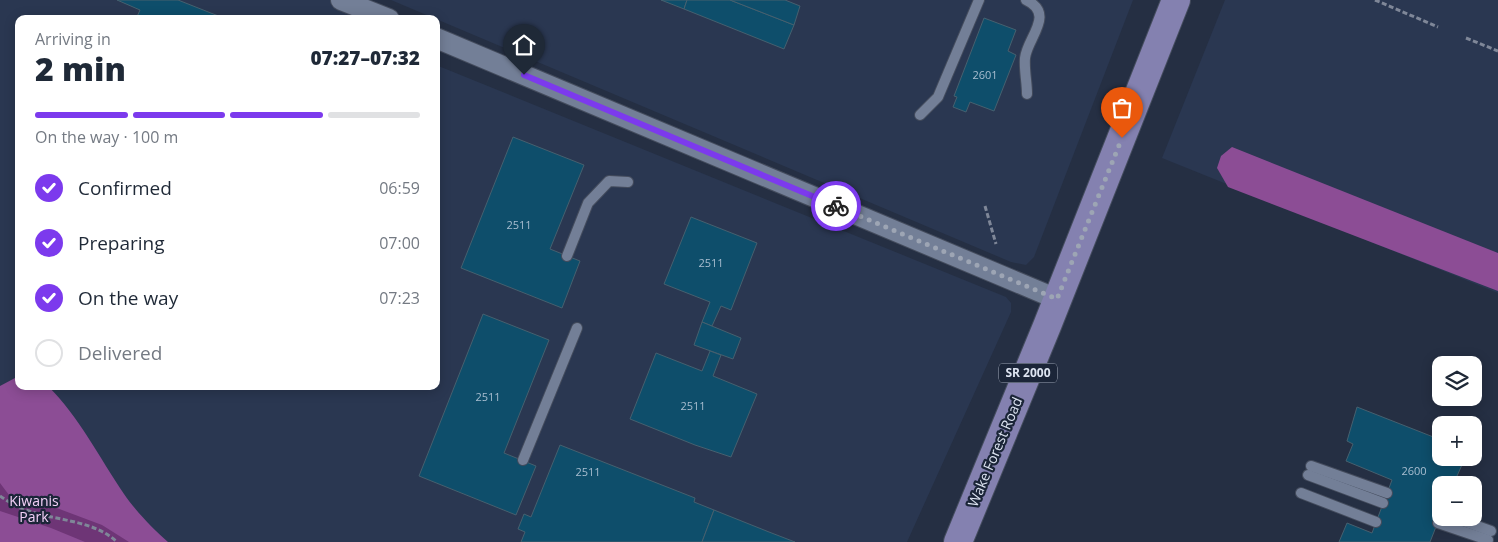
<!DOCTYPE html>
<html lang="en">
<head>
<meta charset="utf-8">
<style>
	body { margin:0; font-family:"Open Sans",sans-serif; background:#f2f2f3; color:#1f2937; height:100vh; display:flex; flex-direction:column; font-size:19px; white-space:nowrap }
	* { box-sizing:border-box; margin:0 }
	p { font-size:16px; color:#747a83 }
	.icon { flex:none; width:28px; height:28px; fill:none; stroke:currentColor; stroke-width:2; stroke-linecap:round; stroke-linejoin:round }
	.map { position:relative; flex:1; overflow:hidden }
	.sheet { position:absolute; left:15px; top:15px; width:425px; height:375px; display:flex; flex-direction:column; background:#fff; border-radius:10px; box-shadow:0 2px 12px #0003 }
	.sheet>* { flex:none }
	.controls { position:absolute; left:1432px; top:356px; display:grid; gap:10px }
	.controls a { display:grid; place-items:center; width:50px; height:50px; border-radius:10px; background:#fff; box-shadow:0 2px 12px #0003; font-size:25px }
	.pin { position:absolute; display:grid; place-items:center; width:42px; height:42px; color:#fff; margin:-51px -21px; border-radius:50% 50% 50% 0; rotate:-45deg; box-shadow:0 0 5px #0007 }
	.pin .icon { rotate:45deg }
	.courier { position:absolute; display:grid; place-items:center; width:50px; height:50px; margin:-25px; border:4px solid #7c3aed; border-radius:50%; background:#fff; color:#222; box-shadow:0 1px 6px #0007 }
	.head em { font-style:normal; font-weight:800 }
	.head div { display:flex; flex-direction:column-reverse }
	.head { display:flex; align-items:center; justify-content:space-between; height:85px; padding:0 20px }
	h1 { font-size:32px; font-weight:800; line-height:38px }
	.bar { display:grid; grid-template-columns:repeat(4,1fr); gap:8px 5px; align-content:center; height:60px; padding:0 20px }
	.bar i { height:6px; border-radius:4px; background:#e0e1e3 }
	.bar .on { background:#7c3aed }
	.bar p { grid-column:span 4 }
	ol { padding:0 20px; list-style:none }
	li { display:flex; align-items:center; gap:15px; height:55px }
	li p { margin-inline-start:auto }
	li .icon { padding:5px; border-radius:50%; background:#7c3aed; color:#fff; stroke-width:4 }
	li:last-child { color:#747a83 }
	li i { width:28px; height:28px; border:2px solid #e0e1e3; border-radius:50% }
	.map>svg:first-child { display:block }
	.built { fill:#2a3751 }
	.green { fill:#6e3576 }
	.forest { fill:#8c4d95 }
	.building { fill:#0e4e6b; stroke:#46606f }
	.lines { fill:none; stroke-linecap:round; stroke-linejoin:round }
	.lane-casing { stroke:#444c5d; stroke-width:12 }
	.street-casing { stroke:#444c5d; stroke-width:22 }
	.primary-casing { stroke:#444c5d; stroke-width:30 }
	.path { stroke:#7f8798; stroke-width:3; stroke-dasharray:5 2.5; stroke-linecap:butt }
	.lane { stroke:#737f97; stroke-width:10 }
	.street { stroke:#737f97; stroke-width:20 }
	.primary { stroke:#8481b0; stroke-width:28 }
	.done { stroke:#9da5b4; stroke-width:5; stroke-dasharray:0 9 }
	.route { stroke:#7c3aed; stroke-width:6 }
	.labels { text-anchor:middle; stroke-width:4.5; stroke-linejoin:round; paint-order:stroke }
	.number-label { font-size:11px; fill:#a9bed0 }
	.shield { fill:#1b2538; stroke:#a3abba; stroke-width:1 }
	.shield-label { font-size:12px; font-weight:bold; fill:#dde4f1 }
	.street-label { font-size:14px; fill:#dde4f1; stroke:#1b2538 }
	.park-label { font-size:14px; fill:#f3d0f7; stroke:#1b2538 }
</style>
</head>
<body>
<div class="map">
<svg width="1498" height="542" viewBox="0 0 1498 542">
	<rect width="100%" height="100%" fill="#252f43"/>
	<g class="built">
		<path d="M0,0H370L362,19H19V386H436V65L1006,297L1011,303V312L907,542H149L0,450Z"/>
		<path d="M391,0H1133L1034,257L1026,265L1011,262Z"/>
		<path d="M1225,0H1498V293L1162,158Z"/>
	</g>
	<path class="green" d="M0,449L151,542H0Z"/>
	<g class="forest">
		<path d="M1232,147L1498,253V291L1228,187L1217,168L1221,156Z"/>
		<path d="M15,378H19V386H48C79,417 99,457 124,494C134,509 154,530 168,542H129L102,525L54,507L9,495L0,483V386Z"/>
		<path d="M0,511L51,528L85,542H0Z"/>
	</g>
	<g class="building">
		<path d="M117,0H178L226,19H136L140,10Z"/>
		<path d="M661,0H687L684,9Z"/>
		<path d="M687,0H730L794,25L784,49L684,9Z"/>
		<path d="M730,0H785L800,6L794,25Z"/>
		<path d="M984,18L1016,30L1008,51L1016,55L994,111L970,102L966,112L953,107L957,97L954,96Z"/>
		<path d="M513,137L584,165L550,249L580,261L562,308L461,268Z"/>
		<path d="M691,217L757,243L731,310L721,306L712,326L702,322L710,302L664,284Z"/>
		<path d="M483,314L549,340L504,453L536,466L516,515L419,476Z"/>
		<path d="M702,322L741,338L733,359L694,345Z"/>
		<path d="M710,351L721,355L713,376L757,394L731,457L695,445L630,419L656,353L702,371Z"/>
		<path d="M1357,407L1441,440V458H1465L1453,485H1441V514L1430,542H1339L1347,523L1372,533L1392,480L1346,461L1353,444L1347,441Z"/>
		<path d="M560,445L695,498L694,502L714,510L702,542H521L525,532L518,529L524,514L531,517Z"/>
		<path d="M714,510L769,532L795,542H702Z"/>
	</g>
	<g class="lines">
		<g class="lane-casing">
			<g id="lane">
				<path d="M1026,0C1056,14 1027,38 1025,58C1024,70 1027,82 1027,94"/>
				<path d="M920,115L938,97L979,0"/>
				<path d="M567,256L588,203L609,181L628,182"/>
				<path d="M523,460L577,328"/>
				<path d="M1311,466L1387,493"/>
				<path d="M1308,475L1383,503"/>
				<path d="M1301,493L1376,522"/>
				<path d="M1455,518L1491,531"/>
				<path d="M1438,523L1488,540"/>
			</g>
		</g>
		<g class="street-casing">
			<g id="street">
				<path d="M341,0L389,19"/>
				<path d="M436,38L1057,299"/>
			</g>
		</g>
		<g class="primary-casing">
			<path id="primary" d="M958,542L1047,326L1176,0"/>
		</g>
		<g class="path">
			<path d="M1375,0L1438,27"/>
			<path d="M1466,38L1498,51"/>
			<path d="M985,206L996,244"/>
			<path d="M0,496C10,503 21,509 32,512C60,521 95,521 117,542"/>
		</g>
		<use href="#lane" class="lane"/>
		<use href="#street" class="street"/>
		<use href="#primary" class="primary"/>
	</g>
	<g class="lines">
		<path class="done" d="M836,206L1057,299L1122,138"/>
		<path class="route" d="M524,75L836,206"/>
	</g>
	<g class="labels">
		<g class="number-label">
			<text x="985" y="79">2601</text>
			<text x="519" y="229">2511</text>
			<text x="711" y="267">2511</text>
			<text x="488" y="401">2511</text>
			<text x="693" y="410">2511</text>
			<text x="1414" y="475">2600</text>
			<text x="588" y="476">2511</text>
		</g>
		<rect class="shield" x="999" y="363.5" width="58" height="19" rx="4"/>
		<g class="shield-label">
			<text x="1028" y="377">SR 2000</text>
		</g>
		<g class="street-label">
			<text transform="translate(995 452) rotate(-67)" y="5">Wake Forest Road</text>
		</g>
		<g class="park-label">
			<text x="34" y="506">Kiwanis<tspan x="34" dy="16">Park</tspan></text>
		</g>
	</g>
</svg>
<div class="controls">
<a><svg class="icon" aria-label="layers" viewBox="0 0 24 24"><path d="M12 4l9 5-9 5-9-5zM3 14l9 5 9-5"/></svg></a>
<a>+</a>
<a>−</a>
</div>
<div class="pin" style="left:1122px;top:138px;background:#ea580c"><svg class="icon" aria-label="bag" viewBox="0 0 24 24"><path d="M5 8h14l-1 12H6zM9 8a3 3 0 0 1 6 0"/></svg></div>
<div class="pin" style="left:524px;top:75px;background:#1f2937"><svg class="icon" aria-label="home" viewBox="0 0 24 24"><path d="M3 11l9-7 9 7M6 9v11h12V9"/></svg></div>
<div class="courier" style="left:836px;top:206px"><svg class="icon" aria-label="bike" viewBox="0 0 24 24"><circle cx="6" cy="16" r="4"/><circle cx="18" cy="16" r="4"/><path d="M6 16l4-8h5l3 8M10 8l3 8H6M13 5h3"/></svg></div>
<section class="sheet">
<div class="head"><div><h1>2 min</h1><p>Arriving in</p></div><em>07:27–07:32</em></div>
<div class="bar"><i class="on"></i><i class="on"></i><i class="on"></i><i></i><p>On the way · 100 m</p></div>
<ol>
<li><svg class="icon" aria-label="check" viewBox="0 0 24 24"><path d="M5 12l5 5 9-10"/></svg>Confirmed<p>06:59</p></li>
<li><svg class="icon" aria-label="check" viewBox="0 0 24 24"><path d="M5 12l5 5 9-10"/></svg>Preparing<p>07:00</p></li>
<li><svg class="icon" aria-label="check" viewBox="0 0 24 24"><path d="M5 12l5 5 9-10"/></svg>On the way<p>07:23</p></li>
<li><i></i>Delivered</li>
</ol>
</section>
</div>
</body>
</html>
